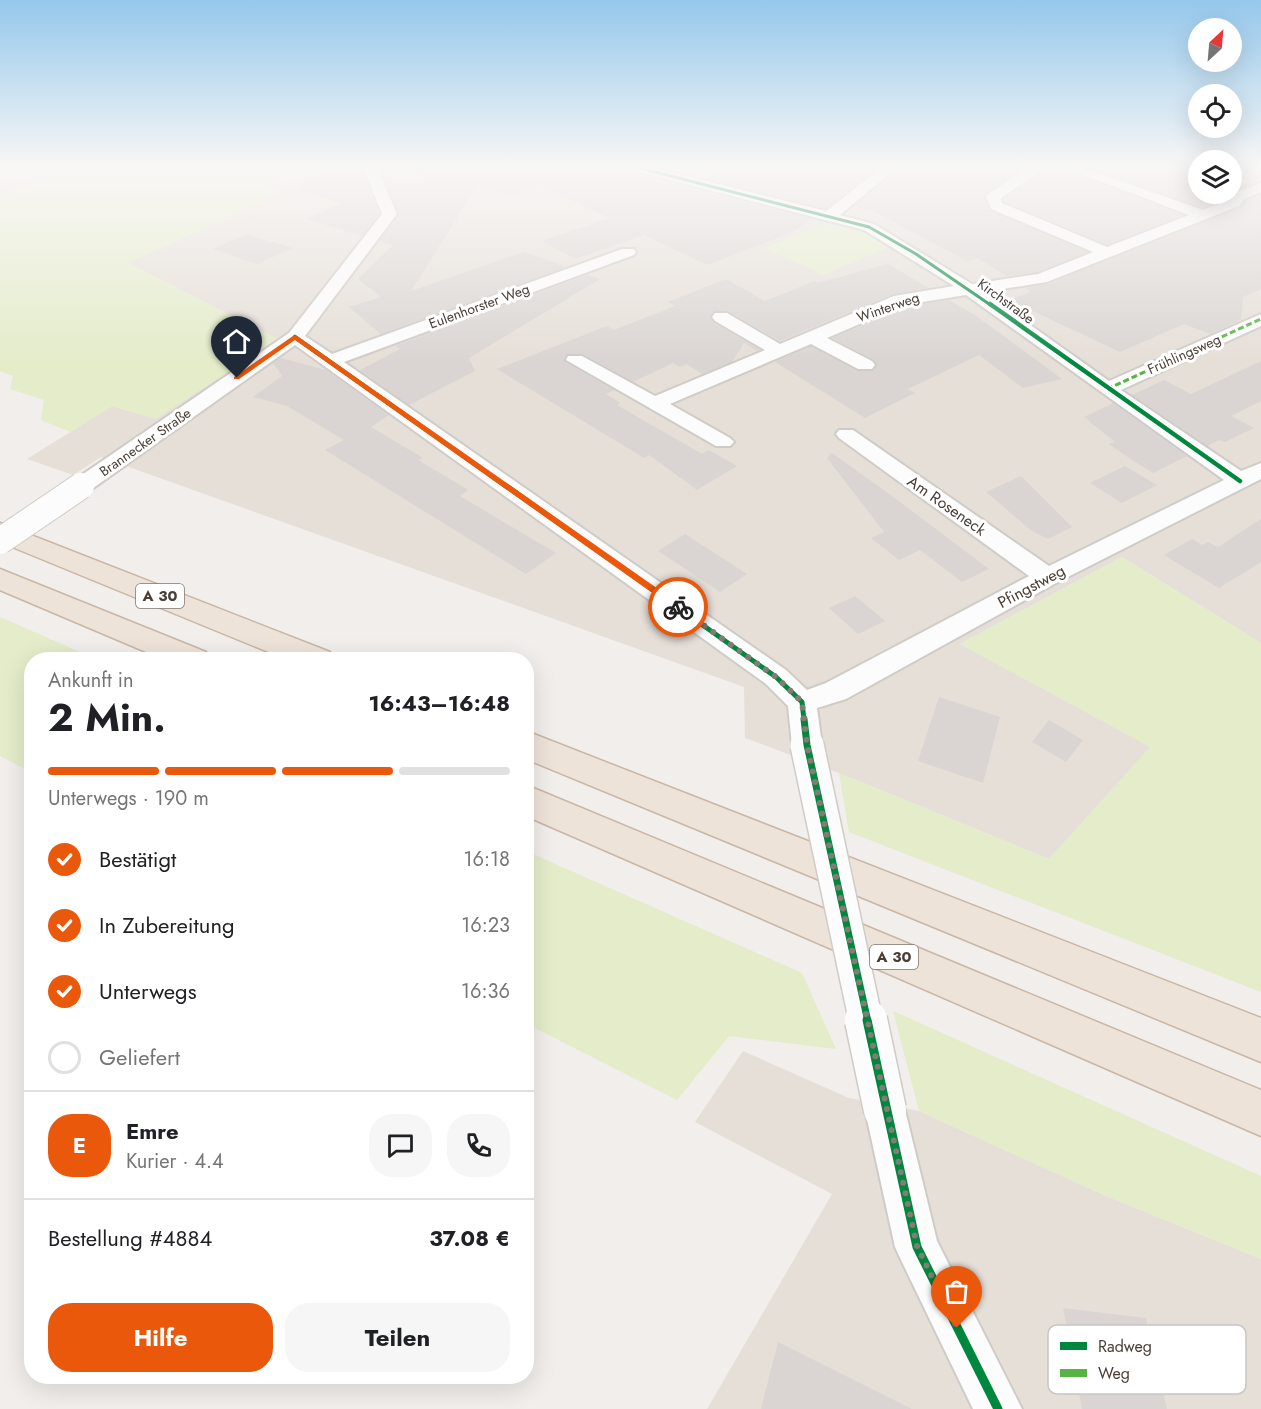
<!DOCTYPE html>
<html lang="de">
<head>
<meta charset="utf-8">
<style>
	body { margin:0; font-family:Jost,sans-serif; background:#f6f6f6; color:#202124; height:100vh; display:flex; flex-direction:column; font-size:22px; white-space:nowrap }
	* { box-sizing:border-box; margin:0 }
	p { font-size:20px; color:#757577 }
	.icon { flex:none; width:33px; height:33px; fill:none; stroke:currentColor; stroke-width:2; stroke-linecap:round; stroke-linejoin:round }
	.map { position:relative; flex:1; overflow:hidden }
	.sheet { position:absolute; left:24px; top:652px; width:510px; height:732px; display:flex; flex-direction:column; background:#fff; border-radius:24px; box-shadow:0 6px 24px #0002 }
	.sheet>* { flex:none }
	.needle { width:39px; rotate:26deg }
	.fabs { position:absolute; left:1188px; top:18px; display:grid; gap:12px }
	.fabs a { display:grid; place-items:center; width:54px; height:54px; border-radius:50%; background:#fff; box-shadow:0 6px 24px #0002; font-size:30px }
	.pin { position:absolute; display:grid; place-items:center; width:51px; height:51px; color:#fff; margin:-62px -26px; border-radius:50% 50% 50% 0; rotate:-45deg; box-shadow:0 0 6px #0007 }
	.pin .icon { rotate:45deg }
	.courier { position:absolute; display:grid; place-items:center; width:60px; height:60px; margin:-30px; border:4px solid #ea580c; border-radius:50%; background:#fff; color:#222; box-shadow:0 2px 8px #0007 }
	.headline em { font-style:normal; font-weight:700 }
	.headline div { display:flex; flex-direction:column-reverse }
	.headline { display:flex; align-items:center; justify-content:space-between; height:102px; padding:0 24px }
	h1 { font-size:39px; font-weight:700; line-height:45px }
	.bar { display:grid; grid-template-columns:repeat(4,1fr); gap:9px 6px; align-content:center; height:72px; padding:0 24px }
	.bar i { height:8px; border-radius:4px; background:#e0e0e0 }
	.bar .selected { background:#ea580c }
	.bar p { grid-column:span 4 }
	.line { display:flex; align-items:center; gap:15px; padding:0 24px; border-top:2px solid #e0e0e0 }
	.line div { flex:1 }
	.round { display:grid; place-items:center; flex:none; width:63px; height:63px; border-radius:24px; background:#f6f6f6 }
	ol { padding:0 24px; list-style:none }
	li { display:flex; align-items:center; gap:18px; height:66px }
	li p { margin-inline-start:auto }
	li .icon { padding:6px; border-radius:50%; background:#ea580c; color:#fff; stroke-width:4 }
	li:last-child { color:#757577 }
	li i { width:33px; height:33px; border:3px solid #e0e0e0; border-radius:50% }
	.primary-button { display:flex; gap:12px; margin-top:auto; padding:12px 24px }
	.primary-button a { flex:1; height:69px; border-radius:24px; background:#ea580c; color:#fff; font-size:24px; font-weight:700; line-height:69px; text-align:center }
	.primary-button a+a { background:#f6f6f6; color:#202124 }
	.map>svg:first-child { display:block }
	.residential { fill:#e6dfd8 }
	.green { fill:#e4ecca }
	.building { fill:#dad5d2 }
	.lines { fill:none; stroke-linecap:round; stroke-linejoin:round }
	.street-casing { stroke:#cfccc8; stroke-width:4 }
	.highway-casing { stroke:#cab6a6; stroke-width:3 }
	.street { fill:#fdfcfc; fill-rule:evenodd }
	.highway { fill:#ede3d9; fill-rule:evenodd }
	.street-bridge-far2-casing { stroke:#cfccc8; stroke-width:28; stroke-linecap:butt }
	.street-bridge-far1-casing { stroke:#cfccc8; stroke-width:36; stroke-linecap:butt }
	.street-bridge-casing { stroke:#cfccc8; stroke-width:45; stroke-linecap:butt }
	.street-bridge-far2 { stroke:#fdfcfc; stroke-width:26 }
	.street-bridge-far1 { stroke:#fdfcfc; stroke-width:33 }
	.street-bridge { stroke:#fdfcfc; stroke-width:42 }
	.quiet { stroke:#57b346; stroke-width:3; stroke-dasharray:6 3; stroke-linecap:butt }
	.cycleway-far4-casing { stroke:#fff; stroke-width:5 }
	.cycleway-far3-casing { stroke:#fff; stroke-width:7 }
	.cycleway-far2-casing { stroke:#fff; stroke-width:8 }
	.cycleway-far1-casing { stroke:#fff; stroke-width:10 }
	.cycleway-casing { stroke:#fff; stroke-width:13 }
	.cycleway-far4 { stroke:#00873e; stroke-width:3 }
	.cycleway-far3 { stroke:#00873e; stroke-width:4.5 }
	.cycleway-far2 { stroke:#00873e; stroke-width:5 }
	.cycleway-far1 { stroke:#00873e; stroke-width:7 }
	.cycleway { stroke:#00873e; stroke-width:9 }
	.route { fill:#ea580c }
	.done { stroke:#837c75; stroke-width:6; stroke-dasharray:0 10.8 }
	.labels { text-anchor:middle; stroke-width:6; stroke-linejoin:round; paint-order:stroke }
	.far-street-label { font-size:14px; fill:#483e36; stroke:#fff }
	.shield { fill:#fff; stroke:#7f7872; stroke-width:1.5 }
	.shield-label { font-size:15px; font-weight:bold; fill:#483e36 }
	.street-label { font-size:16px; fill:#483e36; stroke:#fff }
	.key { fill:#fff; stroke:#c8c5c3; stroke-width:1.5 }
	.key-label { font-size:16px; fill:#483e36 }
</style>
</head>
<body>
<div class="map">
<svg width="1261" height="1409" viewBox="0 0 1261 1409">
	<rect width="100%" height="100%" fill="#f1eeeb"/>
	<g class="residential">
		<path d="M0,165H83L0,196Z"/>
		<path d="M295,165H1198V194H1232V165H1261V643L1122,557L960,644L1151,747L1049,859L839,773L745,738L744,687L101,457L73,475L27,459L112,406L156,419L277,339L127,263L251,208L276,192L266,188L299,173L285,169Z"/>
		<path d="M743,1051L849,1098L919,1111L1104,1195L1261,1259V1409H707L832,1194L695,1122Z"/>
	</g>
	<g class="green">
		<path d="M83,165H295L286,169L300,173L266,187L277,192L251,208L128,263L278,339L156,419L112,406L71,432L41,420L44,400L10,389L13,376L0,371V196Z"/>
		<path d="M832,222L863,232L892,246L823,275L764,248Z"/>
		<path d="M1122,557L1261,643V992L849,832L839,773L1049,859L1150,747L960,644Z"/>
		<path d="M0,617L98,660H32L31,772L0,756Z"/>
		<path d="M526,851L802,973L836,1049L729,1036L677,1100L527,1024Z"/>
		<path d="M893,1011L1261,1176V1259L1104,1195L919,1111Z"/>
	</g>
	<g class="building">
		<path d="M421,165H592L812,219L791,233L707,265L644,235L575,259L542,241L609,218L538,185L516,196L476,188L411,291L524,252L566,267L381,334L349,307L381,297L358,279L393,245L379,241L399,213L384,179L409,185L431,176L420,172Z"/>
		<path d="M729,165H882L825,209L706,179Z"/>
		<path d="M902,165H1028L986,193L984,198L989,210L1087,252L1037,272L1007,276L978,258L967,261L877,213L854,206Z"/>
		<path d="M1082,165H1198V194H1231L1228,198L1203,208Z"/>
		<path d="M1232,165H1261V172L1238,181L1250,185L1232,193Z"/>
		<path d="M338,167L363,173L379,214L362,236L307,219L341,203L296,190L305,186L298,184Z"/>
		<path d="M1055,171L1077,175L1183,215L1107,245L1004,201V199L1040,174Z"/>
		<path d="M1261,194V289L1243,297L1241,320L1210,334L1184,324L1120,352L1009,300L1031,292L1025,288L1048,284L1240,208L1245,201Z"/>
		<path d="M247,234L293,248L257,264L213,249Z"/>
		<path d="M888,264L929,288L893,294L780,341L728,311L713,312L710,317L714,323L760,350L757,351L744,343L732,362L702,374L687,364L680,367L673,363L633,382L583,354L566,355L565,362L614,390L606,394L621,403L617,405L702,454L709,450L737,466L697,490L649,455L644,458L497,369L607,326L614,330L675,306L668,302L726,279L765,301L814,281L818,283Z"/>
		<path d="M587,275L600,279L469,358L475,371L409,405L360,370L400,349L395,346Z"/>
		<path d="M949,300L975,315L1062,379L1023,388L979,355L908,389L915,393L865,418L775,362L811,346L857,371H872L877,365L873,359L832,338L905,307Z"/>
		<path d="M281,358L326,370L389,415L371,427L423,458L418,460L468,490L460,496L556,553L526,574L325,450L344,440L287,406L253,397L282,376L273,363Z"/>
		<path d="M1261,361V401L1231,416L1254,428L1225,442L1219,440L1207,446L1132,395L1164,380L1191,394Z"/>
		<path d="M1113,403L1187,456L1153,473L1132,460L1109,444L1115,442L1084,417Z"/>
		<path d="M832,453L888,493L989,569L962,582L920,550L899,560L871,538L884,532L827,458Z"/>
		<path d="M1125,466L1157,485L1122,503L1090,483Z"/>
		<path d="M1021,476L1072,527L1048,539L1032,531L986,492Z"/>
		<path d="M1261,519V562L1219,588L1164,555L1192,539L1202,545L1208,542L1218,547Z"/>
		<path d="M685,534L747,574L720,592L658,551Z"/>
		<path d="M855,596L885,621L858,634L829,608Z"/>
		<path d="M939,697L1000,717L983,783L918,761Z"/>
		<path d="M1049,720L1083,740L1066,762L1032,742Z"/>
		<path d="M1063,1308L1146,1318L1167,1409H1082Z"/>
		<path d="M778,1342L912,1409H761Z"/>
	</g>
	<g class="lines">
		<g class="street-casing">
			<g id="street">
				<path d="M362,165H376L397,214L305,336L332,354L622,249H634L636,252L634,255L344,362L786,670L807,690L826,683L1029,576L839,438L836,434L839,430H853L1049,566L1224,480L966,295L904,305L827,338L872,361L875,365L872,369H858L811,344L670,404L730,438L734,442L730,446H716L566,360L568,356H582L655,396L765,350L715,321L712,317L715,313H727L780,344L894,296L954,286L864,230L623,168L621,165H643L826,211L885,165H900L840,215L874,224L972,284L1038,274L1093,252L991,209L986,197L988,194L1030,166L1076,165L1203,210L1229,200L1234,193L1261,183V192L1244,199L1239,206L1047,282L984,292L1109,381L1261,314V326L1121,390L1241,471L1261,463V479L1056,583L846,699L817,708L822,745L817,753L807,757L797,753L792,745L788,706L766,684L295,345L89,491H73L70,486L73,481L289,333L382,214ZM1055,169L1078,173L1189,215L1107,247L1002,203L1001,198L1039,172Z"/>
				<path d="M885,1090L899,1096L905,1110L937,1241L1022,1409H973L902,1262L895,1247L865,1110L871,1096Z"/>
			</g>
		</g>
		<g class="highway-casing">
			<g id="highway">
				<path d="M0,523L330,652L335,660H288L0,542Z"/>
				<path d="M0,569L206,652L211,660H165L0,590Z"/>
				<path d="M526,731L1261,1018V1062L526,759Z"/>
				<path d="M526,785L1261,1090V1136L526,816Z"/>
			</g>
		</g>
		<use href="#street" class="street"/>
		<use href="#highway" class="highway"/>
		<g class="street-bridge-far2-casing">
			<path id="street-bridge-far2" d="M0,541L81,486"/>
		</g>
		<g class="street-bridge-far1-casing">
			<path id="street-bridge-far1" d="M807,745L866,1022"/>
		</g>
		<g class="street-bridge-casing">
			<path id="street-bridge" d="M866,1020L885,1110"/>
		</g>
		<use href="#street-bridge-far2" class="street-bridge-far2"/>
		<use href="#street-bridge-far1" class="street-bridge-far1"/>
		<use href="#street-bridge" class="street-bridge"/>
		<path class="quiet" d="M1107,389L1261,319"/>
		<g class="cycleway-far4-casing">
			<path id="cycleway-far4" d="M628,165L869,227L916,254L992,306"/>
		</g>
		<g class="cycleway-far3-casing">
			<g id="cycleway-far3">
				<path d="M990,304L1240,481"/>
				<path d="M295,337L507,487"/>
			</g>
		</g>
		<g class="cycleway-far2-casing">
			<path id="cycleway-far2" d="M505,485L776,677L802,702L804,720"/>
		</g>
		<g class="cycleway-far1-casing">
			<path id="cycleway-far1" d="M804,719L807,745L868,1022"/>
		</g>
		<g class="cycleway-casing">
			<path id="cycleway" d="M867,1020L917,1247L998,1409"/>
		</g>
		<use href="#cycleway-far4" class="cycleway-far4"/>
		<use href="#cycleway-far3" class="cycleway-far3"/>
		<use href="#cycleway-far2" class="cycleway-far2"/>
		<use href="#cycleway-far1" class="cycleway-far1"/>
		<use href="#cycleway" class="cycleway"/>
	</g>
	<linearGradient id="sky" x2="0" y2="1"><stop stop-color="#95c8ec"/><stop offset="0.46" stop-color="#f9f7f6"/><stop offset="1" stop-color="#f9f7f6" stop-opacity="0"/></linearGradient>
	<rect width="1261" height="362" fill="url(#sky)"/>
	<path class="route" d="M293,336H297L681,605V609H675L295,340L239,379H234V377Z"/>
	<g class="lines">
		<path class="done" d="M678,607L776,677L802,702L807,745L917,1246L957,1328"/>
	</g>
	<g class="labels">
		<g class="far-street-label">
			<text transform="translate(1006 301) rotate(36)" y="5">Kirchstraße</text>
			<text transform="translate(479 306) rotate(-20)" y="5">Eulenhorster Weg</text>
			<text transform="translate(888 307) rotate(-19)" y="5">Winterweg</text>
			<text transform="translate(1184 354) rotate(-24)" y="5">Frühlingsweg</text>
			<text transform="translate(145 442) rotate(-35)" y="5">Brannecker Straße</text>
		</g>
		<g class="shield">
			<rect x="136" y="584" width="48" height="24" rx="4.5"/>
			<rect x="870" y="945" width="48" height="24" rx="4.5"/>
		</g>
		<g class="shield-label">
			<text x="160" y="601">A 30</text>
			<text x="894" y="962">A 30</text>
		</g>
		<g class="street-label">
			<text transform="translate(947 505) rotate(35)" y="6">Am Roseneck</text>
			<text transform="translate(1031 586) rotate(-28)" y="6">Pfingstweg</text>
		</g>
	</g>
	<rect x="1048" y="1325" width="198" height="69" rx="9" class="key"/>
	<rect x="1060" y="1342" width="27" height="8" fill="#00873e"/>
	<rect x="1060" y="1369" width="27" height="8" fill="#57b346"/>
	<g class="key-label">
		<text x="1098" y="1352">Radweg</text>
		<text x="1098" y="1379">Weg</text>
	</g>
</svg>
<div class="fabs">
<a><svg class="needle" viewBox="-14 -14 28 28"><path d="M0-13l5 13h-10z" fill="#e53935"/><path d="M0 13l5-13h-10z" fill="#757577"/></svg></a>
<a><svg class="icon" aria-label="locate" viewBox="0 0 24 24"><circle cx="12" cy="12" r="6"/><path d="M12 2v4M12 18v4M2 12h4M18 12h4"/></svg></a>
<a><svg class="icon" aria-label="layers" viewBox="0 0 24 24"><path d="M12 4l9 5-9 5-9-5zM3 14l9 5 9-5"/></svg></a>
</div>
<div class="pin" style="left:957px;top:1328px;background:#ea580c"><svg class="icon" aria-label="bag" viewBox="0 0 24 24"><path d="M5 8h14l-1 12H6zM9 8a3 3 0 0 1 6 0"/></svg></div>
<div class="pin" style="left:237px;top:378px;background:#1f2937"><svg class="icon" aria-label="home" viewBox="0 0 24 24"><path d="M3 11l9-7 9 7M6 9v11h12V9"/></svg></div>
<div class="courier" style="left:678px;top:607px"><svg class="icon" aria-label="bike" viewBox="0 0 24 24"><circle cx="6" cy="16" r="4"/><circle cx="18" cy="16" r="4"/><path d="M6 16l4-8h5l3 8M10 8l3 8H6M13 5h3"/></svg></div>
<section class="sheet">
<div class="headline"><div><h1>2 Min.</h1><p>Ankunft in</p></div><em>16:43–16:48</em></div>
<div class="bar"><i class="selected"></i><i class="selected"></i><i class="selected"></i><i></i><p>Unterwegs · 190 m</p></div>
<ol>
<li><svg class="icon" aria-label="check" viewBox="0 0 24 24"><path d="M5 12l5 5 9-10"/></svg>Bestätigt<p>16:18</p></li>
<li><svg class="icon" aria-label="check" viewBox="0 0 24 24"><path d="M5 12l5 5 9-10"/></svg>In Zubereitung<p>16:23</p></li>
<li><svg class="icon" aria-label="check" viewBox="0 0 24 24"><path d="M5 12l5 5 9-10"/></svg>Unterwegs<p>16:36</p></li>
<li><i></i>Geliefert</li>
</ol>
<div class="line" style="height:108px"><b class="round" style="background:#ea580c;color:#fff">E</b><div><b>Emre</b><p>Kurier · 4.4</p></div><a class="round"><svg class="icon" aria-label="chat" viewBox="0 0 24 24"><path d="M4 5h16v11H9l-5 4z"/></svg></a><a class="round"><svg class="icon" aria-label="phone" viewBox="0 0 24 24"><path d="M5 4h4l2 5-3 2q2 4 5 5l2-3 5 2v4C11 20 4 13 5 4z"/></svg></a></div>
<div class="line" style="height:78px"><div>Bestellung #4884</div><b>37.08 €</b></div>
<div class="primary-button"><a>Hilfe</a><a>Teilen</a></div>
</section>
</div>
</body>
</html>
